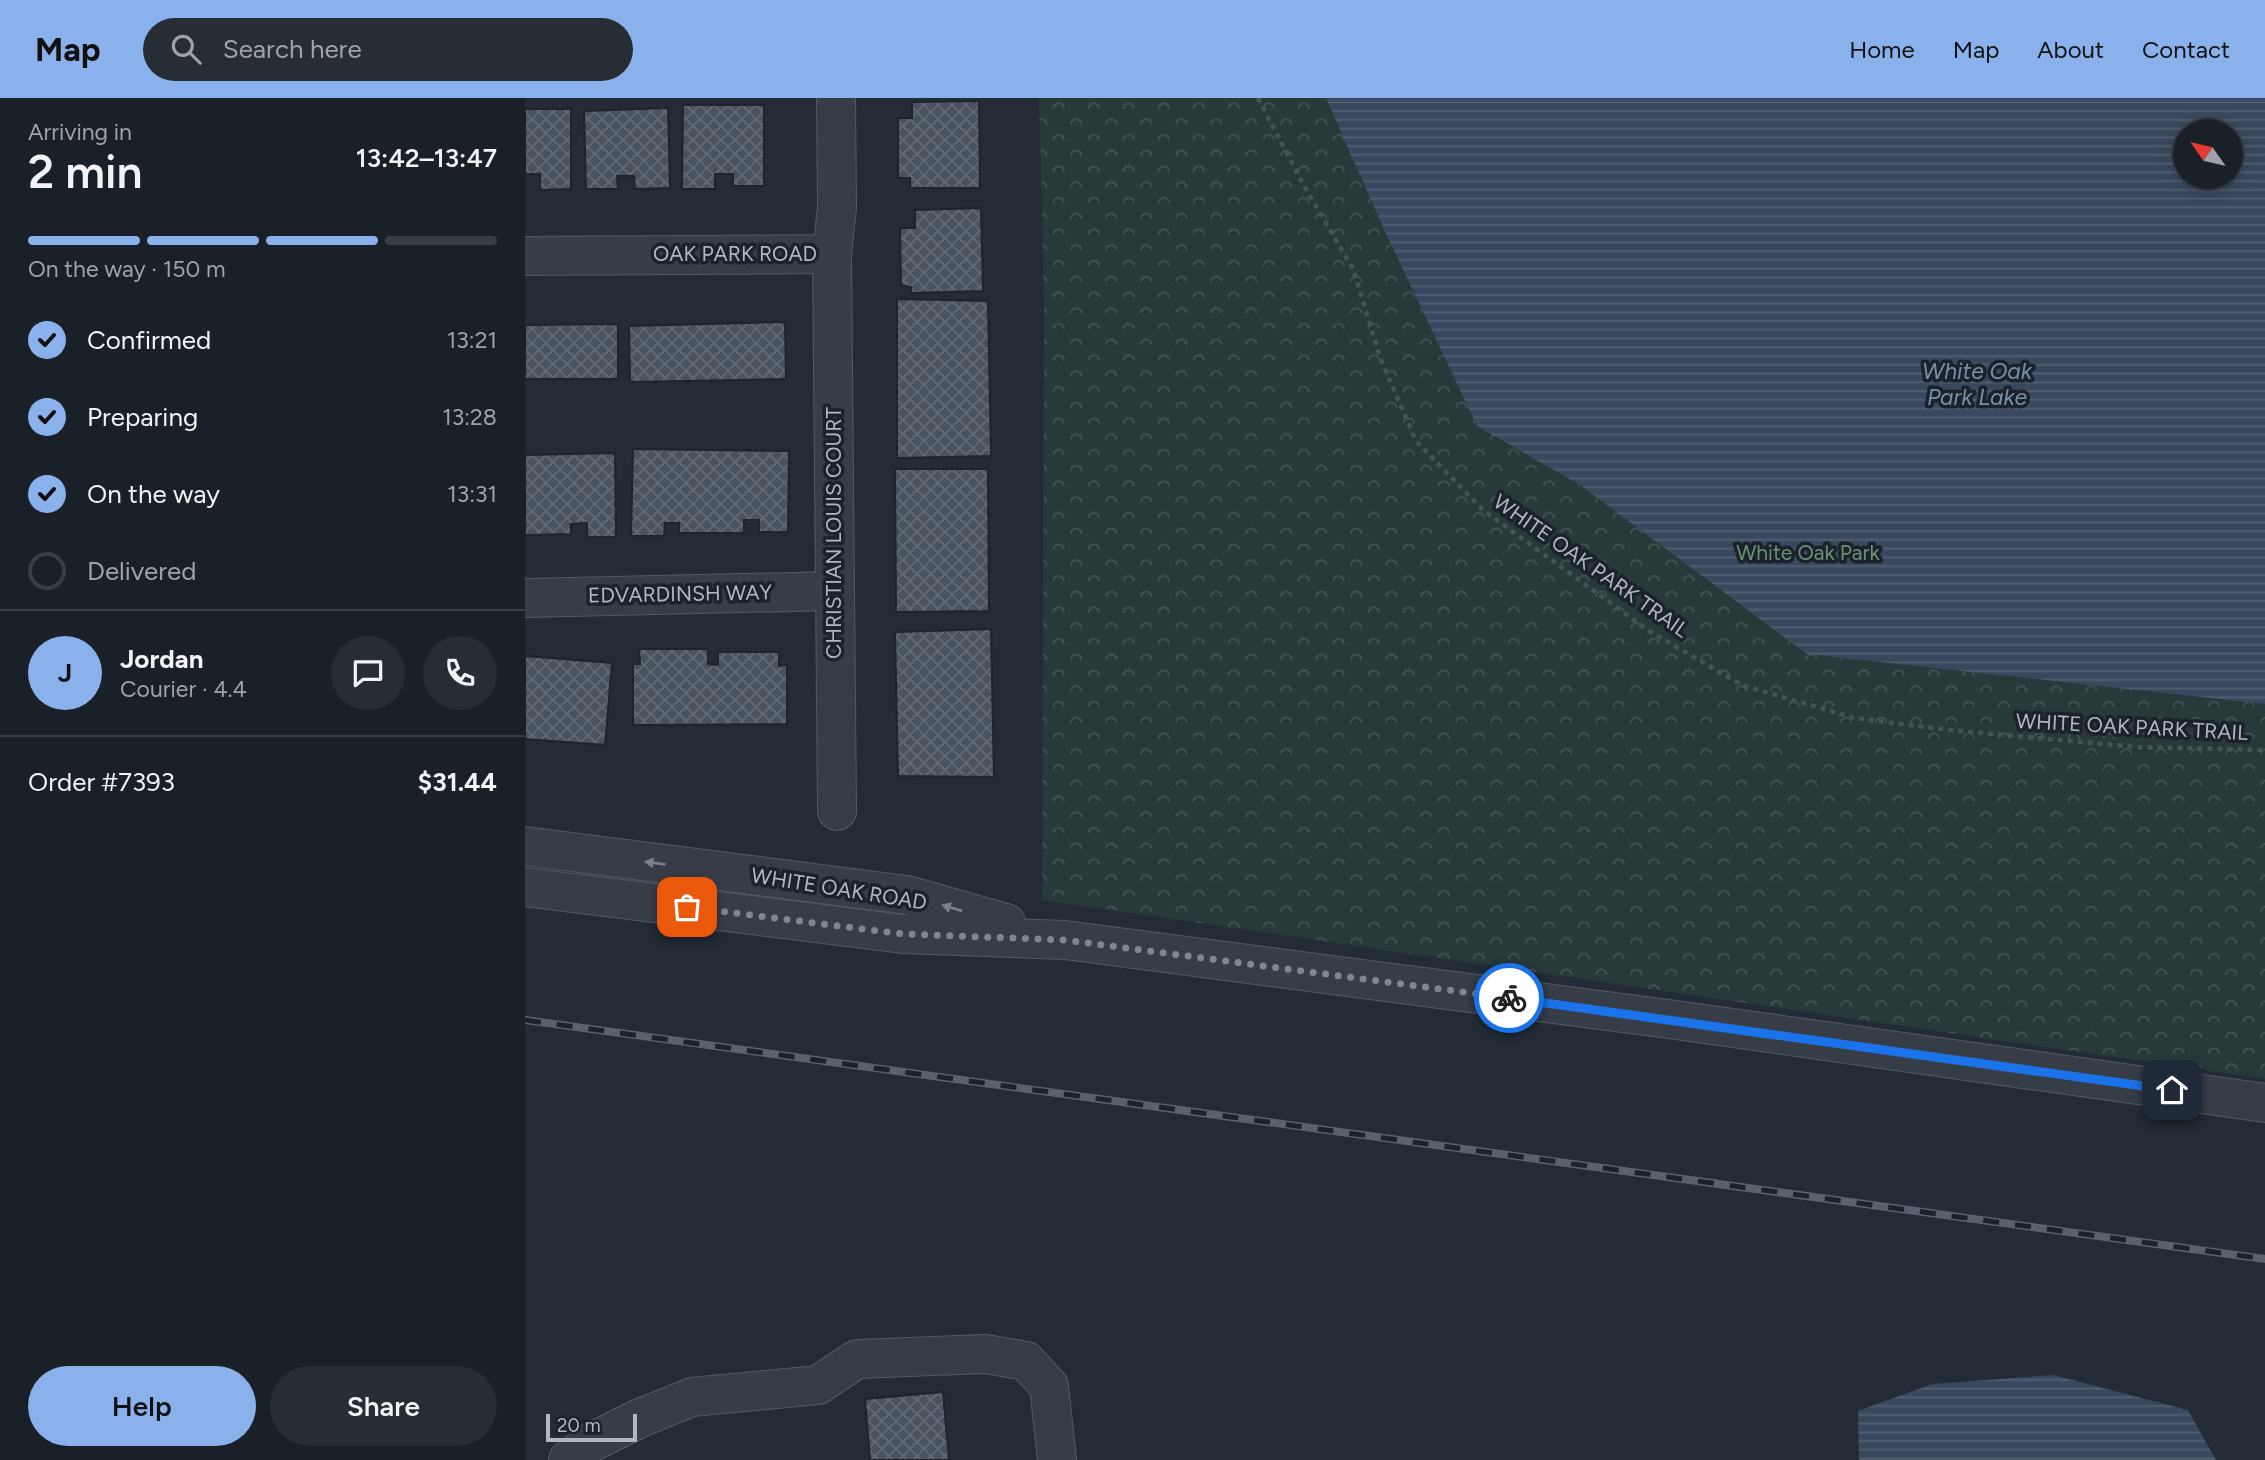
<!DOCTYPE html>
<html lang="en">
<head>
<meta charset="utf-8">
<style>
	body { margin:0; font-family:Figtree,sans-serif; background:#272d34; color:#f1f3f6; height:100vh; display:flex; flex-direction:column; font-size:26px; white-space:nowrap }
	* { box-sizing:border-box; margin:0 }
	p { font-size:23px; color:#9fa3a8 }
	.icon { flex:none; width:38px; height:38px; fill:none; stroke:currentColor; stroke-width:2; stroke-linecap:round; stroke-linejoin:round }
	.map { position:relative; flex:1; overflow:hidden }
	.panel { display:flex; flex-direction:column; background:#1a2028; width:525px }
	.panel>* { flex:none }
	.needle { width:46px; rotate:304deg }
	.fabs { position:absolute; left:1648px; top:21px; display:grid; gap:14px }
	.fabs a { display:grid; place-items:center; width:70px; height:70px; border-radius:50%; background:#1a2028; box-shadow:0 4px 18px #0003,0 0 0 2px #383e45; font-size:35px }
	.scale { position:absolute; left:21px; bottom:18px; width:91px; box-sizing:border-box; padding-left:7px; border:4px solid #b0b7c3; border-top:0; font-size:19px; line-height:24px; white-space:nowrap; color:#b0b7c3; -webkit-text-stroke:5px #1b222b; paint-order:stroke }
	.pin { position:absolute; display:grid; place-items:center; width:60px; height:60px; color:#fff; margin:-30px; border-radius:14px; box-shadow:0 4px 10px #0006 }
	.courier { position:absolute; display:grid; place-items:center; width:70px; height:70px; margin:-35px; border:5px solid #1a73e8; border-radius:50%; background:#fff; color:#222; box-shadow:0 2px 9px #0007 }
	.overview em { font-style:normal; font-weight:600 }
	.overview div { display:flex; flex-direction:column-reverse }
	.overview { display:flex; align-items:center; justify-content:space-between; height:119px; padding:0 28px }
	h1 { font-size:46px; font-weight:600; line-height:52px }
	.bar { display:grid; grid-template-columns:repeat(4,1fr); gap:10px 7px; align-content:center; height:84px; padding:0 28px }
	.bar i { height:9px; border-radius:5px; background:#383e45 }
	.bar .on { background:#8bb1ed }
	.bar p { grid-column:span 4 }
	.line { display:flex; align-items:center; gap:18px; padding:0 28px; border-top:2px solid #383e45 }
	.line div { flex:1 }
	.round { display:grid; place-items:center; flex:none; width:74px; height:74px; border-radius:37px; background:#272d34 }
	ol { padding:0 28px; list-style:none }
	li { display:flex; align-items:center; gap:21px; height:77px }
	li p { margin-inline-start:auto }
	li .icon { padding:7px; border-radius:50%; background:#8bb1ed; color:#111; stroke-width:4 }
	li:last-child { color:#9fa3a8 }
	li i { width:38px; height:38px; border:4px solid #383e45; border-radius:50% }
	.button { display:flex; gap:14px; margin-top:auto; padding:14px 28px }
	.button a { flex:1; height:80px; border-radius:42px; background:#8bb1ed; color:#111; font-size:28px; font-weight:600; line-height:80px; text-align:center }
	.button a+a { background:#272d34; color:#f1f3f6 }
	header { display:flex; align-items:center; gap:42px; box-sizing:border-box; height:98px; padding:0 35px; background:#8bb1ed; color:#111 }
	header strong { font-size:33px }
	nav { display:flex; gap:38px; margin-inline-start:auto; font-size:24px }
	.search { width:490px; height:63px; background:#272d34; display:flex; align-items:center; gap:18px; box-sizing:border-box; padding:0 24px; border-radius:38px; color:#9fa3a8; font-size:26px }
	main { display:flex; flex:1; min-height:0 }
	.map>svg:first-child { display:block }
	.park { fill:url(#park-crowns); fill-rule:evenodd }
	.water { fill:url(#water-rules); fill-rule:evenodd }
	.building { fill:url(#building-cross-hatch); stroke:#1d242d; stroke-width:2 }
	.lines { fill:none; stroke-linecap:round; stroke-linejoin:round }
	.minor-casing { stroke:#535a64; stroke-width:40 }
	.path { stroke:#445456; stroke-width:4.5; stroke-dasharray:5 5; stroke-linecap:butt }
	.minor { stroke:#363d46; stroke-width:38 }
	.rail-casing { stroke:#58616d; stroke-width:8 }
	.rail { stroke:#1b222b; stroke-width:5; stroke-dasharray:16; stroke-linecap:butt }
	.oneway { fill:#79808b }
	.done { stroke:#7e8692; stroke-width:7; stroke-dasharray:0 12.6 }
	.route { stroke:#1a73e8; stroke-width:9 }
	.labels { text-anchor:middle; stroke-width:7; stroke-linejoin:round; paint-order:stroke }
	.street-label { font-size:21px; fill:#b0b7c3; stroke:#1b222b }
	.park-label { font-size:21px; fill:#6a9173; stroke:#1b222b }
	.water-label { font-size:23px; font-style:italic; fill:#7b8ea9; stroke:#1b222b }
</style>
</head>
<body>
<header>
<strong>Map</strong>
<div class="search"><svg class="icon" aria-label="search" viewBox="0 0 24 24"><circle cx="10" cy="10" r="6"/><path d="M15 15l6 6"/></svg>Search here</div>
<nav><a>Home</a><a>Map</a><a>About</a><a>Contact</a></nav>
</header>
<main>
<section class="panel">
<div class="overview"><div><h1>2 min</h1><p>Arriving in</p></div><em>13:42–13:47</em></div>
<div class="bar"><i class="on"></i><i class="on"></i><i class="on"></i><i></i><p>On the way · 150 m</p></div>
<ol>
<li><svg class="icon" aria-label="check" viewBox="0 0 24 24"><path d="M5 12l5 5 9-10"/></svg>Confirmed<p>13:21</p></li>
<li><svg class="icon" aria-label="check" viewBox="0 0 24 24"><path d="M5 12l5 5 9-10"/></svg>Preparing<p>13:28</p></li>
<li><svg class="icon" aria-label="check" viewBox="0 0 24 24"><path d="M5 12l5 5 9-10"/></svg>On the way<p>13:31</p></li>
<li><i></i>Delivered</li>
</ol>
<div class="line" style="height:126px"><b class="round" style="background:#8bb1ed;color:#111">J</b><div><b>Jordan</b><p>Courier · 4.4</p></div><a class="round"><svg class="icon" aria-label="chat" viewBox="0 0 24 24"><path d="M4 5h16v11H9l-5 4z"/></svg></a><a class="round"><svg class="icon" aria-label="phone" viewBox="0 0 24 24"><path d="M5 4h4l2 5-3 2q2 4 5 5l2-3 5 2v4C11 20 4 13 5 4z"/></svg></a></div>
<div class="line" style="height:91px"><div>Order #7393</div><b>$31.44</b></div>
<div class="button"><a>Help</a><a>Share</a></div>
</section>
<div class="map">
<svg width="1740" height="1362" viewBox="0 0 1740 1362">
	<defs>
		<pattern id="park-crowns" width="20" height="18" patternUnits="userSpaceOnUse" patternTransform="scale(1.75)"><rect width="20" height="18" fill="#273939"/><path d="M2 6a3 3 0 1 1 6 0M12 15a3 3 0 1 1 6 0" fill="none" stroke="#445354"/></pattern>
		<pattern id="water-rules" width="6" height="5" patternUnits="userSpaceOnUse" patternTransform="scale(1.75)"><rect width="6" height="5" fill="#39485e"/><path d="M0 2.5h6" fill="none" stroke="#536073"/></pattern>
		<pattern id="building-cross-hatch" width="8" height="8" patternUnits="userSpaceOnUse" patternTransform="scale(1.75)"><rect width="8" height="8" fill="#49525f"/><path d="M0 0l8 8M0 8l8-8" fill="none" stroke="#616974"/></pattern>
	</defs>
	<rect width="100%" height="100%" fill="#222b36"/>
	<path class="park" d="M514,0H1740V981L517,802L519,206ZM1661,33H1706V79H1661Z"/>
	<g class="water">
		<path d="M801,0H1740V606L1282,556L1055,387L952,328L858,129ZM1706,33V79H1661V33Z"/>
		<path d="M1528,1277L1663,1312L1691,1362H1334L1333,1313L1407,1286Z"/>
	</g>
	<g class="building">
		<path d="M454,3L455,90H385V80H373V20H387V4Z"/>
		<path d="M158,7H239V88H208V76H190V91H157Z"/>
		<path d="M143,10L145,90L110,91L109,78H92L93,91H61L59,13Z"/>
		<path d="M0,11H46V91L15,92V76H0Z"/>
		<path d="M456,110L458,193L386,195V189L376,187L375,130H390V112Z"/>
		<path d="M372,201L463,203L466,358L372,360Z"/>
		<path d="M260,224L261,281L105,284L104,228Z"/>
		<path d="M93,226V281H0V227Z"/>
		<path d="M108,351L264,353L263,434H234V422H219V435H154V425H140L139,438H106Z"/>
		<path d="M90,355L91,439H62V425L46,426V436L0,437V357Z"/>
		<path d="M370,371H463L464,513L371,514Z"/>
		<path d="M466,531L469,679L373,678L370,534Z"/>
		<path d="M114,551H183V566L193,567V554H254V568L262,567V626L108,627V566H115Z"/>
		<path d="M0,558L87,565L80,647L0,641Z"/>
		<path d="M418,1294L424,1362H345L340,1301Z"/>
	</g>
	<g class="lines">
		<g class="minor-casing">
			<g id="minor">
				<path d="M307,156L312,713"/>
				<path d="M0,158L307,156L312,109L311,0"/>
				<path d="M0,500L310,493"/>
				<path d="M0,748L382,797L481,825"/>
				<path d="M0,789L378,836L540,842L1151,922L1740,1005"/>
				<path d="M43,1362L67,1344L113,1321L167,1299L293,1287L332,1261L460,1256L501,1263L524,1288L532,1362"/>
			</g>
		</g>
		<path class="path" d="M733,0L778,86L828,171L856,262L891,343L958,412L1124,533L1217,587L1329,620L1424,632L1612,649L1740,652"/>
		<use href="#minor" class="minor"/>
		<g class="rail-casing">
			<path id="rail" d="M0,922L1740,1161"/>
		</g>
		<use href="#rail" class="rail"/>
	</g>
	<defs><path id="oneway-solid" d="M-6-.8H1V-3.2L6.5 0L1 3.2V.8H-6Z" transform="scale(1.75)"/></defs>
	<g class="oneway">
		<use href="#oneway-solid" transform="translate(130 765) rotate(-173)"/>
		<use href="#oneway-solid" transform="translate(427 810) rotate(-164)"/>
	</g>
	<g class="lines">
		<path class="done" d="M162,809L378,836L540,842L984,900"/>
		<path class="route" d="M984,900L1647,992"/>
	</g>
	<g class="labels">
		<g class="street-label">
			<text x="210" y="163">OAK PARK ROAD</text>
			<text transform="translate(309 435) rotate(-90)" y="7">CHRISTIAN LOUIS COURT</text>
			<text transform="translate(1066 468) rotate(35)" y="7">WHITE OAK PARK TRAIL</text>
			<text transform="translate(155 496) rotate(-1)" y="7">EDVARDINSH WAY</text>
			<text transform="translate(1607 629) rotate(3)" y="7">WHITE OAK PARK TRAIL</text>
			<text transform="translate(314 791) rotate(9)" y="7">WHITE OAK ROAD</text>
		</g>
		<g class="park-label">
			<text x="1283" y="462">White Oak Park</text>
		</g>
		<g class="water-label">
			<text x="1452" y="281">White Oak<tspan x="1452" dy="26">Park Lake</tspan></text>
		</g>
	</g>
</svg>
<div class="fabs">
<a><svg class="needle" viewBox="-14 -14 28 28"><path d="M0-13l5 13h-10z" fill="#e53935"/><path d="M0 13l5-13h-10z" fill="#9fa3a8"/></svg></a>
</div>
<div class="scale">20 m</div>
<div class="pin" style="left:162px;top:809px;background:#ea580c"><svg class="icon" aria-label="bag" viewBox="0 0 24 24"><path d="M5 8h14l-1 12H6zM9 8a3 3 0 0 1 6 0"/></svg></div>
<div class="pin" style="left:1647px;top:992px;background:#1f2937"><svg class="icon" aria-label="home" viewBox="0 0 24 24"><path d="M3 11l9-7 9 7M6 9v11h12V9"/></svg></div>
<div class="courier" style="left:984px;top:900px"><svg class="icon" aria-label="bike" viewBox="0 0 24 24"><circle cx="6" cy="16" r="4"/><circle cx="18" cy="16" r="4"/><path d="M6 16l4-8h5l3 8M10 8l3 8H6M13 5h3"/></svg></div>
</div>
</main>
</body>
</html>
